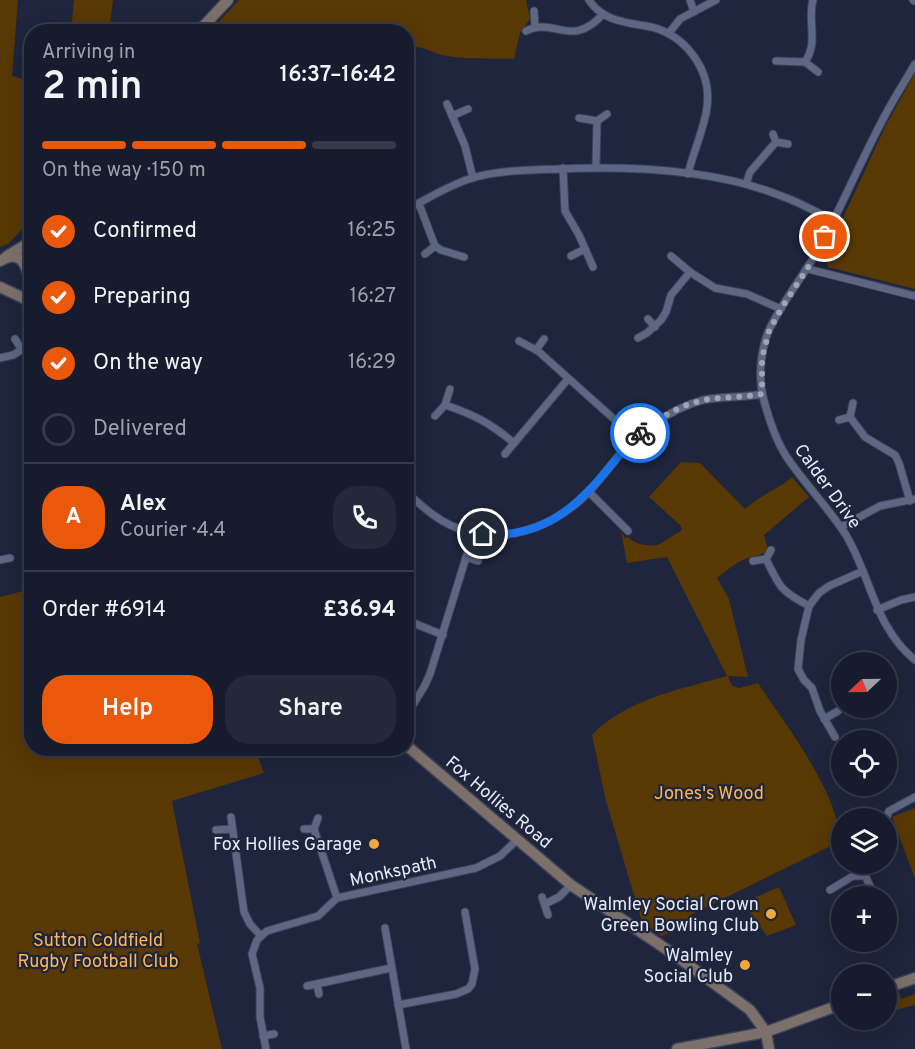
<!DOCTYPE html>
<html lang="en">
<head>
<meta charset="utf-8">
<style>
	body { margin:0; font-family:Overpass,sans-serif; background:#232939; color:#f1f3f6; height:100vh; display:flex; flex-direction:column; font-size:22px; white-space:nowrap }
	* { box-sizing:border-box; margin:0 }
	p { font-size:20px; color:#9ea1aa }
	.icon { flex:none; width:33px; height:33px; fill:none; stroke:currentColor; stroke-width:2; stroke-linecap:round; stroke-linejoin:round }
	.map { position:relative; flex:1; overflow:hidden }
	.sheet { position:absolute; left:24px; top:24px; width:390px; height:732px; display:flex; flex-direction:column; background:#161c2d; border-radius:24px; box-shadow:0 6px 24px #0002,0 0 0 2px #353a49 }
	.sheet>* { flex:none }
	.needle { width:39px; rotate:248deg }
	.tools { position:absolute; left:831px; top:652px; display:grid; gap:12px }
	.tools a { display:grid; place-items:center; width:66px; height:66px; border-radius:50%; background:#161c2d; box-shadow:0 6px 24px #0002,0 0 0 2px #353a49; font-size:30px }
	.pin { position:absolute; display:grid; place-items:center; width:51px; height:51px; color:#fff; margin:-26px; border:3px solid #fff; border-radius:50%; box-shadow:0 2px 6px #0007 }
	.courier { position:absolute; display:grid; place-items:center; width:60px; height:60px; margin:-30px; border:4px solid #1a73e8; border-radius:50%; background:#fff; color:#222; box-shadow:0 2px 8px #0007 }
	.headline em { font-style:normal; font-weight:600 }
	.headline div { display:flex; flex-direction:column-reverse }
	.headline { display:flex; align-items:center; justify-content:space-between; height:102px; padding:0 18px }
	h1 { font-size:39px; font-weight:600; line-height:45px }
	.bar { display:grid; grid-template-columns:repeat(4,1fr); gap:9px 6px; align-content:center; height:72px; padding:0 18px }
	.bar i { height:8px; border-radius:4px; background:#353a49 }
	.bar .on { background:#ea580c }
	.bar p { grid-column:span 4 }
	.line { display:flex; align-items:center; gap:15px; padding:0 18px; border-top:2px solid #353a49 }
	.line div { flex:1 }
	.round { display:grid; place-items:center; flex:none; width:63px; height:63px; border-radius:24px; background:#232939 }
	ol { padding:0 18px; list-style:none }
	li { display:flex; align-items:center; gap:18px; height:66px }
	li p { margin-inline-start:auto }
	li .icon { padding:6px; border-radius:50%; background:#ea580c; color:#fff; stroke-width:4 }
	li:last-child { color:#9ea1aa }
	li i { width:33px; height:33px; border:3px solid #353a49; border-radius:50% }
	.action { display:flex; gap:12px; margin-top:auto; padding:12px 18px }
	.action a { flex:1; height:69px; border-radius:24px; background:#ea580c; color:#fff; font-size:24px; font-weight:600; line-height:69px; text-align:center }
	.action a+a { background:#232939; color:#f1f3f6 }
	.map>svg:first-child { display:block }
	.green { fill:#583803 }
	.lines { fill:none; stroke-linecap:round; stroke-linejoin:round }
	.street-casing { stroke:#3d4257; stroke-width:9 }
	.secondary-casing { stroke:#3d4257; stroke-width:13 }
	.street { stroke:#5d6682; stroke-width:7 }
	.secondary { stroke:#7c706b; stroke-width:10 }
	.done { stroke:#9fa5b8; stroke-width:6; stroke-dasharray:0 10.8 }
	.route { stroke:#1a73e8; stroke-width:8 }
	.poi-dot { fill:#efa73e; stroke:#1e253c; stroke-width:2 }
	.labels { text-anchor:middle; stroke-width:4.5; stroke-linejoin:round; paint-order:stroke }
	.street-label { font-size:18px; fill:#e5eafa; stroke:#1e253c }
	.park-label { font-size:18px; fill:#feb651; stroke:#1e253c }
	.poi-label { font-size:18px; fill:#e5eafa; stroke:#1e253c; text-anchor:end }
</style>
</head>
<body>
<div class="map">
<svg width="915" height="1049" viewBox="0 0 915 1049">
	<rect width="100%" height="100%" fill="#1e253c"/>
	<g class="green">
		<path d="M0,0H18L12,76L32,81L31,220L8,244L0,247Z"/>
		<path d="M74,0H113L109,31H71Z"/>
		<path d="M239,0H526L530,19L520,33L514,59C491,58 465,60 442,55C429,52 421,43 407,49L406,32L210,31Z"/>
		<path d="M915,73V289L828,267L826,255L886,125Z"/>
		<path d="M681,462L700,463L745,509C760,495 777,490 792,477L809,497L764,535L768,550C762,556 753,556 745,559C734,564 726,571 717,578L729,599L748,677L728,676L732,686L739,688L758,683C787,727 836,789 841,841L690,915L693,921L662,936L642,922L606,801L592,735C626,699 681,689 727,676L667,557L627,563L621,532L625,538L628,537C636,545 647,546 658,545L682,530L680,525L649,497Z"/>
		<path d="M31,589L32,748L255,749L264,773L172,801L200,943L197,944L222,1049H0V597Z"/>
		<path d="M915,808V879L892,817Z"/>
		<path d="M779,887L796,925L767,936L743,903Z"/>
		<path d="M899,992L901,999L915,994V1005L895,1010L893,994Z"/>
	</g>
	<g class="lines">
		<g class="street-casing">
			<g id="street">
				<path d="M589,0C602,20 623,22 646,26C683,32 712,68 707,107C705,126 693,153 688,174"/>
				<path d="M690,0L694,12"/>
				<path d="M813,0C807,21 819,42 805,62L818,72"/>
				<path d="M913,0L915,1"/>
				<path d="M534,11L535,26"/>
				<path d="M526,31C554,16 571,50 603,14"/>
				<path d="M669,33L680,19L716,0"/>
				<path d="M776,61L805,62"/>
				<path d="M915,64C904,83 891,103 881,123C860,163 842,205 821,245C805,274 783,300 769,330C761,349 758,376 763,397C768,416 775,439 786,456C804,483 828,507 846,535C871,577 875,628 915,660"/>
				<path d="M447,104L465,146L473,178"/>
				<path d="M452,116L468,109"/>
				<path d="M579,118L597,121L607,114"/>
				<path d="M773,134L776,142L788,144"/>
				<path d="M596,166L597,121"/>
				<path d="M563,168L565,211L579,235L593,267"/>
				<path d="M746,184L750,172L776,142"/>
				<path d="M419,204L435,246L441,250L464,257"/>
				<path d="M406,210C427,199 449,185 472,178C500,170 530,170 559,169C631,166 716,169 784,197C801,203 818,213 834,221"/>
				<path d="M425,254L435,246"/>
				<path d="M571,256L585,249"/>
				<path d="M671,256L690,272L715,288L747,294L781,309"/>
				<path d="M808,269L915,296"/>
				<path d="M648,319L655,327"/>
				<path d="M638,338L647,333L661,320L666,312L671,295L690,272"/>
				<path d="M15,339L22,350"/>
				<path d="M519,341L538,351L634,437"/>
				<path d="M536,350L544,339"/>
				<path d="M0,358L13,355L32,344"/>
				<path d="M445,405C475,415 490,423 514,443"/>
				<path d="M435,416L445,405L450,389"/>
				<path d="M850,417L865,437L895,455L899,463L910,501"/>
				<path d="M839,420L850,417L853,403"/>
				<path d="M505,454L568,379"/>
				<path d="M406,492C420,504 433,517 450,525C498,548 552,529 588,493C609,471 624,443 650,426C666,415 684,405 703,400C722,396 743,398 762,394"/>
				<path d="M589,492L628,531"/>
				<path d="M841,527L880,506L915,499"/>
				<path d="M771,550L766,559C780,588 781,591 809,606"/>
				<path d="M466,557L478,561"/>
				<path d="M0,560L10,558"/>
				<path d="M753,561L766,559"/>
				<path d="M877,610L901,600L915,597"/>
				<path d="M406,620L443,635"/>
				<path d="M406,716L424,687L430,674L468,551"/>
				<path d="M824,719L838,711"/>
				<path d="M835,737L820,711L812,688L804,680L798,669L801,640L809,606L819,593L829,586L863,571"/>
				<path d="M231,817L244,912L250,924L260,935"/>
				<path d="M886,819L889,811L915,797"/>
				<path d="M886,828L888,836L886,844"/>
				<path d="M304,829H314L318,818"/>
				<path d="M314,829L337,898"/>
				<path d="M216,830L232,829"/>
				<path d="M870,886C865,876 863,873 870,864"/>
				<path d="M830,890L853,876H864"/>
				<path d="M542,897L548,915"/>
				<path d="M337,898L476,868L500,856L518,839"/>
				<path d="M545,904L559,897L571,885"/>
				<path d="M385,928L406,1049"/>
				<path d="M317,984L319,994"/>
				<path d="M307,986L391,968"/>
				<path d="M398,1005L456,994L468,989L472,984L475,969L465,912"/>
				<path d="M263,1036L274,1034"/>
				<path d="M266,1049L260,1017V988L252,954L257,940L267,931L318,916L337,898"/>
			</g>
		</g>
		<g class="secondary-casing">
			<g id="secondary">
				<path d="M198,32L228,0"/>
				<path d="M7,256L32,241"/>
				<path d="M0,261C23,246 27,270 32,286"/>
				<path d="M0,287L32,302"/>
				<path d="M406,745L571,885L675,955L750,1010L766,1032L769,1049"/>
				<path d="M886,988L915,978"/>
				<path d="M677,1049L766,1032L842,1004"/>
			</g>
		</g>
		<use href="#street" class="street"/>
		<use href="#secondary" class="secondary"/>
	</g>
	<g class="lines">
		<path class="done" d="M640,433C660,417 685,402 711,399C728,397 745,397 762,394V358L769,331L781,309L807,269L825,237"/>
		<path class="route" d="M483,534C558,540 591,489 634,437L640,433"/>
	</g>
	<g class="poi-dot">
		<circle cx="374" cy="844" r="6"/>
		<circle cx="771" cy="914" r="6"/>
		<circle cx="745" cy="965" r="6"/>
	</g>
	<g class="labels">
		<g class="street-label">
			<text transform="translate(828 486) rotate(54)" y="6">Calder Drive</text>
			<text transform="translate(499 802) rotate(40)" y="6">Fox Hollies Road</text>
			<text transform="translate(393 871) rotate(-12)" y="6">Monkspath</text>
		</g>
		<g class="park-label">
			<text x="709" y="799">Jones's Wood</text>
			<text x="98" y="946">Sutton Coldfield<tspan x="98" dy="21">Rugby Football Club</tspan></text>
		</g>
		<g class="poi-label">
			<text x="362" y="850">Fox Hollies Garage</text>
			<text x="759" y="910">Walmley Social Crown<tspan x="759" dy="21">Green Bowling Club</tspan></text>
			<text x="733" y="961">Walmley<tspan x="733" dy="21">Social Club</tspan></text>
		</g>
	</g>
</svg>
<div class="tools">
<a><svg class="needle" viewBox="-14 -14 28 28"><path d="M0-13l5 13h-10z" fill="#e53935"/><path d="M0 13l5-13h-10z" fill="#9ea1aa"/></svg></a>
<a><svg class="icon" aria-label="locate" viewBox="0 0 24 24"><circle cx="12" cy="12" r="6"/><path d="M12 2v4M12 18v4M2 12h4M18 12h4"/></svg></a>
<a><svg class="icon" aria-label="layers" viewBox="0 0 24 24"><path d="M12 4l9 5-9 5-9-5zM3 14l9 5 9-5"/></svg></a>
<a>+</a>
<a>−</a>
</div>
<div class="pin" style="left:825px;top:237px;background:#ea580c"><svg class="icon" aria-label="bag" viewBox="0 0 24 24"><path d="M5 8h14l-1 12H6zM9 8a3 3 0 0 1 6 0"/></svg></div>
<div class="pin" style="left:483px;top:534px;background:#1f2937"><svg class="icon" aria-label="home" viewBox="0 0 24 24"><path d="M3 11l9-7 9 7M6 9v11h12V9"/></svg></div>
<div class="courier" style="left:640px;top:433px"><svg class="icon" aria-label="bike" viewBox="0 0 24 24"><circle cx="6" cy="16" r="4"/><circle cx="18" cy="16" r="4"/><path d="M6 16l4-8h5l3 8M10 8l3 8H6M13 5h3"/></svg></div>
<section class="sheet">
<div class="headline"><div><h1>2 min</h1><p>Arriving in</p></div><em>16:37–16:42</em></div>
<div class="bar"><i class="on"></i><i class="on"></i><i class="on"></i><i></i><p>On the way · 150 m</p></div>
<ol>
<li><svg class="icon" aria-label="check" viewBox="0 0 24 24"><path d="M5 12l5 5 9-10"/></svg>Confirmed<p>16:25</p></li>
<li><svg class="icon" aria-label="check" viewBox="0 0 24 24"><path d="M5 12l5 5 9-10"/></svg>Preparing<p>16:27</p></li>
<li><svg class="icon" aria-label="check" viewBox="0 0 24 24"><path d="M5 12l5 5 9-10"/></svg>On the way<p>16:29</p></li>
<li><i></i>Delivered</li>
</ol>
<div class="line" style="height:108px"><b class="round" style="background:#ea580c;color:#fff">A</b><div><b>Alex</b><p>Courier · 4.4</p></div><a class="round"><svg class="icon" aria-label="phone" viewBox="0 0 24 24"><path d="M5 4h4l2 5-3 2q2 4 5 5l2-3 5 2v4C11 20 4 13 5 4z"/></svg></a></div>
<div class="line" style="height:78px"><div>Order #6914</div><b>£36.94</b></div>
<div class="action"><a>Help</a><a>Share</a></div>
</section>
</div>
</body>
</html>
